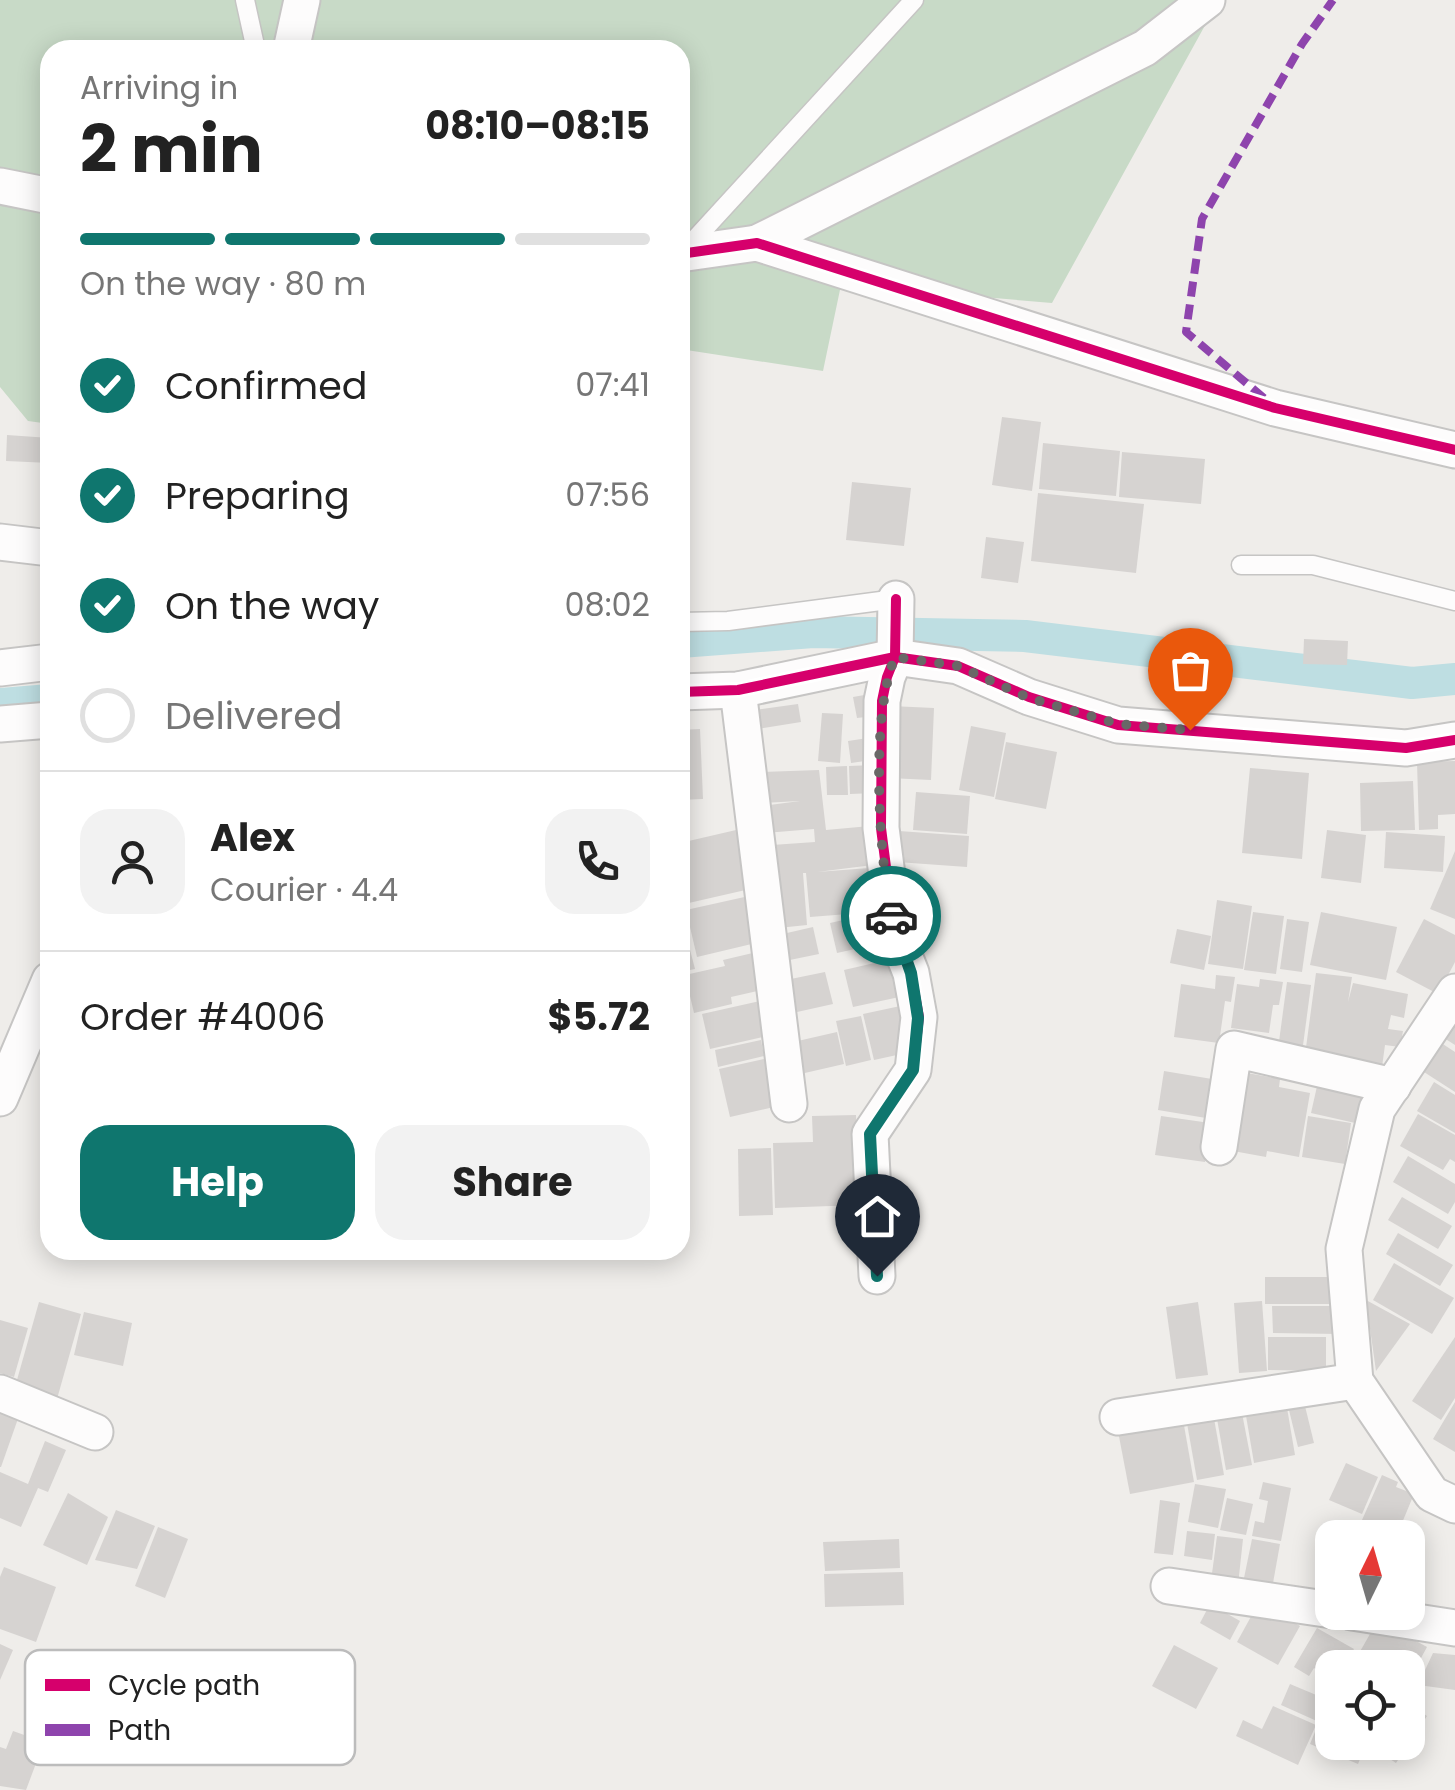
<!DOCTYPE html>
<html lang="en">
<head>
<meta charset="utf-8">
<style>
	body { margin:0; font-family:Poppins,sans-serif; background:#f2f2f2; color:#222; height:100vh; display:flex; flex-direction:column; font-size:38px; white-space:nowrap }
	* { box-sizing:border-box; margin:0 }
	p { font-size:32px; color:#767676 }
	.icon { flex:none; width:55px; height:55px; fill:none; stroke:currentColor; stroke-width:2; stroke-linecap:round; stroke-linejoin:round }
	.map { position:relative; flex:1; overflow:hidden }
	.panel { position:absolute; left:40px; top:40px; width:650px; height:1220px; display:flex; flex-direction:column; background:#fff; border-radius:30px; box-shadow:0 5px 25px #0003 }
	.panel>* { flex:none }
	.needle { width:65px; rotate:5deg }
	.buttons { position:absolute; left:1315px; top:1520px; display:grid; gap:20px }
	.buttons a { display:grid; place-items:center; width:110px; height:110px; border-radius:20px; background:#fff; box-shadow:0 5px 25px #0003; font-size:50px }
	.pin { position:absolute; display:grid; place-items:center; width:85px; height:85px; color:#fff; margin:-102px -42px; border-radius:50% 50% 50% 0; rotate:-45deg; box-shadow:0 0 10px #0007 }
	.pin .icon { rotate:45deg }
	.courier { position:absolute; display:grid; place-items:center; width:100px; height:100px; margin:-50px; border:8px solid #0f766e; border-radius:50%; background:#fff; color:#222; box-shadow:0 2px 12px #0007 }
	.overview em { font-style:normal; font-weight:700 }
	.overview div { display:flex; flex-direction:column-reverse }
	.overview { display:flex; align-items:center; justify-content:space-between; height:170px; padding:0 40px }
	h1 { font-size:65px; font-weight:700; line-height:75px }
	.bar { display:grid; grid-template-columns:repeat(4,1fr); gap:15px 10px; align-content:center; height:120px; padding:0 40px }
	.bar i { height:12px; border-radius:8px; background:#e0e0e0 }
	.bar .on { background:#0f766e }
	.bar p { grid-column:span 4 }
	.line { display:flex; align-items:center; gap:25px; padding:0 40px; border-top:2px solid #e0e0e0 }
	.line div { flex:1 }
	.round { display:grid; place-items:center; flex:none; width:105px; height:105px; border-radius:30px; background:#f2f2f2 }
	ol { padding:0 40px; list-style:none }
	li { display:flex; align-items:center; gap:30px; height:110px }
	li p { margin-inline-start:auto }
	li .icon { padding:10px; border-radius:50%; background:#0f766e; color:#fff; stroke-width:4 }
	li:last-child { color:#767676 }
	li i { width:55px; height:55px; border:5px solid #e0e0e0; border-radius:50% }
	.action { display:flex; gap:20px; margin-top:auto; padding:20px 40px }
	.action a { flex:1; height:115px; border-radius:30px; background:#0f766e; color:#fff; font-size:40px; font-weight:700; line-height:115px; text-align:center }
	.action a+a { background:#f2f2f2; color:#222 }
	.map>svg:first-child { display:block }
	.cemetery { fill:#c8dac7 }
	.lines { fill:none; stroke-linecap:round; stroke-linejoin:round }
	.canal { stroke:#bedee2; stroke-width:32 }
	.building { fill:#d6d3d1 }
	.service-casing { stroke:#c6c5c4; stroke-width:21 }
	.minor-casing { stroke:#c6c5c4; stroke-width:39 }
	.service { stroke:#fdfcfc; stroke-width:18 }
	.minor { stroke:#fdfcfc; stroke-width:35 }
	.quiet { stroke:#8e44ad; stroke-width:8; stroke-dasharray:15 8; stroke-linecap:butt }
	.cycleway-casing { stroke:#fff; stroke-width:16 }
	.cycleway { stroke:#d6006c; stroke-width:10 }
	.done { stroke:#696867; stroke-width:10; stroke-dasharray:0 18 }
	.route { stroke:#0f766e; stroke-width:12 }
	.key { fill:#fff; stroke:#bcbcbc; stroke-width:2.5 }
	.key-label { font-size:28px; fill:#212121 }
</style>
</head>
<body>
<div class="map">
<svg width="1455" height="1790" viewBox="0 0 1455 1790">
	<rect width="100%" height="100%" fill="#efedea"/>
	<path class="cemetery" d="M0,0H1219L1052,303L841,285L823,371L680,349V50H50V424L28,421L0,387Z"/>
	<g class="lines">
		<g class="canal">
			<path d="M680,642L813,632L1025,636L1412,683L1455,679"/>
			<path d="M0,704L50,700"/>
		</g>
	</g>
	<g class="building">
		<path d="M1002,417L1041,422L1032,491L992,485Z"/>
		<path d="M7,435L50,438V463L6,461Z"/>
		<path d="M1043,443L1120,451L1116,496L1039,489Z"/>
		<path d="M1122,452L1205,459L1201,504L1119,497Z"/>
		<path d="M852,482L911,488L904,546L846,540Z"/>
		<path d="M1038,493L1144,504L1136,573L1031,561Z"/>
		<path d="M986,537L1024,542L1018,583L981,578Z"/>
		<path d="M1304,639L1348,641L1347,665L1303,664Z"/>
		<path d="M870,694L874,716L857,718L853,697Z"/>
		<path d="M798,704L801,722L757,729L754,710Z"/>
		<path d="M891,706L934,708L931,780L889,778Z"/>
		<path d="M822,713L843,714L840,763L818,761Z"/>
		<path d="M971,726L1006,733L994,797L959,790Z"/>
		<path d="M700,729L703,799L680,800V730Z"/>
		<path d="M868,738L872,760L851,763L848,741Z"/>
		<path d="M1006,742L1057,752L1046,809L995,799Z"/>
		<path d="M1455,761V814L1438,815V829L1419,830L1417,762Z"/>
		<path d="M874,765L875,793L850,794L849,766Z"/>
		<path d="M847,766L848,795H827L826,767Z"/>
		<path d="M1250,768L1309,773L1302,859L1242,853Z"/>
		<path d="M819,770L826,830L870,826L873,865L817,872L869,868L873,912L810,917L806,873H803L807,925L778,928L772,845L815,842L814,829L765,833L762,806L800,801L761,803L760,772Z"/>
		<path d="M1413,781L1415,830L1361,831L1360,783Z"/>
		<path d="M916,792L970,796L967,834L913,830Z"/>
		<path d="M749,827L763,886L680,905V843Z"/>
		<path d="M1327,830L1366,835L1361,883L1321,878Z"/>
		<path d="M899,831L969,836L967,867L897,862Z"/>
		<path d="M1386,832L1445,836L1443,872L1384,868Z"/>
		<path d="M1455,851V919L1430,909Z"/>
		<path d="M749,896L760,942L697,957L686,910Z"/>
		<path d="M1217,900L1252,906L1243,969L1208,964Z"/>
		<path d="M680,911L695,969L680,972Z"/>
		<path d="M1253,912L1284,916L1276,974L1244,970Z"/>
		<path d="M1321,912L1397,927L1386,980L1310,965Z"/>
		<path d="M875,913L882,943L837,953L830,923Z"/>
		<path d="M1287,919L1309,922L1302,972L1280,969Z"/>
		<path d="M1424,919L1455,935V962L1438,994L1396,972Z"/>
		<path d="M813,927L819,954L780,962L774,936Z"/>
		<path d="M1177,929L1211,936L1204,970L1170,963Z"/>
		<path d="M757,952L766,989L731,997L732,1004L694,1013L685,975L725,966L723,960Z"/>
		<path d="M896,958L904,996L853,1007L844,970Z"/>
		<path d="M825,972L833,1004L788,1014L781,981Z"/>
		<path d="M1316,973L1352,977L1348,1002L1353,983L1408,994L1404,1018L1391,1015L1388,1029L1403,1031L1400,1047L1385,1045L1382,1067L1305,1055Z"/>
		<path d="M1216,975L1235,977L1231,1002L1225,1001L1219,1043L1174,1037L1181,984L1215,989Z"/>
		<path d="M1260,979L1283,982L1279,1005H1273L1269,1033L1231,1028L1237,984L1259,987Z"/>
		<path d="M1287,982L1311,985L1302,1053L1278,1049Z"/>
		<path d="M760,1001L767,1036L710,1049L702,1014Z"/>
		<path d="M905,1005L915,1051L874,1060L863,1014Z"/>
		<path d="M861,1016L871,1060L846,1066L836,1021Z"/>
		<path d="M1455,1021V1045L1444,1038Z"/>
		<path d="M837,1032L844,1064L796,1075L789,1043Z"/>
		<path d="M1429,1035L1455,1052V1092L1410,1063Z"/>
		<path d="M761,1040L764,1056L718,1067L715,1050Z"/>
		<path d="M773,1057L783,1105L730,1117L719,1069Z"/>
		<path d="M1164,1071L1218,1080L1212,1119L1158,1110Z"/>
		<path d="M1236,1071L1280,1079L1279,1087L1310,1093L1299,1157L1267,1151L1266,1157L1222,1149Z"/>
		<path d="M1320,1073L1373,1085L1364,1125L1311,1113Z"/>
		<path d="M1434,1082L1455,1095V1133L1417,1111Z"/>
		<path d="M1418,1114L1455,1135V1162L1450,1159L1443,1170L1400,1146Z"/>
		<path d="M856,1115L859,1205L775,1208L773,1143L813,1142L812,1116Z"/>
		<path d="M1161,1116L1210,1123L1205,1162L1155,1155Z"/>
		<path d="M1308,1116L1351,1123L1345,1164L1302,1157Z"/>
		<path d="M771,1148L773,1215L739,1216L738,1149Z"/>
		<path d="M1408,1156L1455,1184V1202L1448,1214L1393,1182Z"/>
		<path d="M1402,1197L1452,1226L1438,1249L1388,1220Z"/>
		<path d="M1398,1233L1453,1265L1440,1286L1386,1254Z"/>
		<path d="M1394,1263L1454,1298L1432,1334L1373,1300Z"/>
		<rect x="1265" y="1277" width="69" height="27"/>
		<path d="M1366,1300L1410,1324L1376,1371Z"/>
		<path d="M1262,1301L1267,1371L1239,1373L1234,1303Z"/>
		<path d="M39,1302L81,1314L57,1399L15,1387Z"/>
		<path d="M1198,1302L1208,1375L1176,1379L1166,1307Z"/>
		<path d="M1272,1306H1338V1334L1273,1333Z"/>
		<path d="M84,1312L132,1323L123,1366L74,1355Z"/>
		<path d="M0,1320L28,1328L14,1377L0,1373Z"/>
		<path d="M1268,1337H1326V1371L1268,1370Z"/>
		<path d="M1455,1337V1398L1441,1420L1412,1401Z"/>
		<path d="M1285,1396L1295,1455L1254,1463L1244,1404Z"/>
		<path d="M1304,1402L1314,1443L1298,1447L1288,1406Z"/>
		<path d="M1455,1402V1452L1433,1439Z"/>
		<path d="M0,1406L20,1413L1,1467H0Z"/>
		<path d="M1212,1407L1224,1475L1197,1480L1185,1412Z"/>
		<path d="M1241,1408L1252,1465L1226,1470L1216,1413Z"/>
		<path d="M1182,1414L1194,1482L1130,1494L1117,1426Z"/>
		<path d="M45,1441L66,1450L48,1492L38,1488L21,1527L0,1518V1472L28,1484Z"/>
		<path d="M1346,1463L1378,1477L1362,1514L1329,1500Z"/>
		<path d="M1382,1475L1398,1482L1396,1487L1414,1494L1397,1535L1362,1520Z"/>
		<path d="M1263,1482L1291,1488L1281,1541L1252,1536L1255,1521L1264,1523L1268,1501L1259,1499Z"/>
		<path d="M1195,1484L1226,1489L1218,1528L1188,1522Z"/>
		<path d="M68,1493L108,1517L87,1565L43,1545Z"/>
		<path d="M1227,1498L1253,1504L1246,1535L1220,1530Z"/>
		<path d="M1160,1500L1180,1503L1173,1555L1154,1553Z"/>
		<path d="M116,1510L155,1526L137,1569L95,1560Z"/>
		<path d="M1352,1520L1382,1538H1342Z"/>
		<path d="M158,1527L188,1539L165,1598L135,1586Z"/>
		<path d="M1187,1531L1215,1534L1212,1560L1184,1556Z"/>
		<path d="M1217,1536L1243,1539L1238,1585L1211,1581Z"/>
		<path d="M899,1539L900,1568L825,1571L823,1542Z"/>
		<path d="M1252,1539L1280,1544L1273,1583L1244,1578Z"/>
		<path d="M4,1567L56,1587L36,1642L0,1629V1577Z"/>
		<path d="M903,1572L904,1605L825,1607L824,1574Z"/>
		<path d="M1259,1602L1300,1626L1278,1665L1237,1642Z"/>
		<path d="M1210,1604L1240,1621L1230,1640L1200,1623Z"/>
		<path d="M1378,1620L1427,1647L1408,1682V1668H1365L1354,1662Z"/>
		<path d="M1317,1628L1354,1649L1343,1668H1332V1679L1314,1668L1309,1676L1294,1667Z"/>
		<path d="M0,1644L13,1650L0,1680Z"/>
		<path d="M1174,1645L1218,1668L1196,1709L1152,1686Z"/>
		<path d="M1433,1653L1455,1655V1690L1418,1685Z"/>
		<path d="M1290,1684L1321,1697L1326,1685L1332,1688V1742H1367L1358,1764L1310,1744L1319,1722L1281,1705Z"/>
		<path d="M1408,1703L1427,1716L1396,1763L1378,1751L1384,1742H1408Z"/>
		<path d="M1273,1706L1316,1725L1298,1765L1236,1736L1243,1720L1262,1729Z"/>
		<path d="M13,1731L44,1742L26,1790L0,1786V1747L6,1749Z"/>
	</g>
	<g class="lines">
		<g class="service-casing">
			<g id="service">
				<path d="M245,0L256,50"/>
				<path d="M685,250L914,0"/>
				<path d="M1241,565H1313L1455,601"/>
				<path d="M680,622L728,621L896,599"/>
			</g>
		</g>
		<g class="minor-casing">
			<g id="minor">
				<path d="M291,50L302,0"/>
				<path d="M0,186L50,196"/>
				<path d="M757,243L1145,48L1207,0"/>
				<path d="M680,254L757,243L1275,408L1455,450"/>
				<path d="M0,542L50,548"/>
				<path d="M0,668L50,662"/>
				<path d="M738,690L789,1104"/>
				<path d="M680,692L738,690L895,657L958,666L1029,697L1118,725L1406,748L1455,740"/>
				<path d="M0,724L50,720"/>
				<path d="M1455,992L1377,1109L1344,1249L1355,1381L1432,1494L1455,1505"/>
				<path d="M0,1098L50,980"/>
				<path d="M1219,1147L1234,1049L1393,1086"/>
				<path d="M877,1276L870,1134L913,1070L919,1017L911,973L894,930L881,828L882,701L887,677L895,657L896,599"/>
				<path d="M0,1393L95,1432"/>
				<path d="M1118,1417L1355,1381"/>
				<path d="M1169,1586L1332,1610"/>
				<path d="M1352,1612L1455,1628"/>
			</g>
		</g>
		<use href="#service" class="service"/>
		<use href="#minor" class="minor"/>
		<path class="quiet" d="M1264,398L1186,332L1202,219L1302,44L1333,0"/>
		<g class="cycleway-casing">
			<g id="cycleway">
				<path d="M680,254L757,243L1275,408L1455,450"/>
				<path d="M680,692L738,690L895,657L958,666L1029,697L1118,725L1406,748L1455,740"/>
				<path d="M877,1276L870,1134L913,1070L919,1017L911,973L894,930L881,828L882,701L887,677L895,657L896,599"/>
			</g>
		</g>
		<use href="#cycleway" class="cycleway"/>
	</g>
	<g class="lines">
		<path class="done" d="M891,916C879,852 870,716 895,657L958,666L1029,698L1118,724L1190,730"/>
		<path class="route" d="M877,1276L870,1134L913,1070L918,1018L911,973L891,916"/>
	</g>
	<rect x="25" y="1650" width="330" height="115" rx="15" class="key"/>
	<rect x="45" y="1679" width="45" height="12" fill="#d6006c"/>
	<rect x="45" y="1724" width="45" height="12" fill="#8e44ad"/>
	<g class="key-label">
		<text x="108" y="1695">Cycle path</text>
		<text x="108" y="1740">Path</text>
	</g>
</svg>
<div class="buttons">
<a><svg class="needle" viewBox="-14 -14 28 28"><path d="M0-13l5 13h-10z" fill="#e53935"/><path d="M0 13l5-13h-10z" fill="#767676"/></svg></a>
<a><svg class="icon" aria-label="locate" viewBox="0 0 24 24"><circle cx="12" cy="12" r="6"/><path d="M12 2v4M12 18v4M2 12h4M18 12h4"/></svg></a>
</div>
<div class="pin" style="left:1190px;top:730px;background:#ea580c"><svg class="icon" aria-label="bag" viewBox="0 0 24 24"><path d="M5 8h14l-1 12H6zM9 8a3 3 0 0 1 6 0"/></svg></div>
<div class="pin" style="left:877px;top:1276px;background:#1f2937"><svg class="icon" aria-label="home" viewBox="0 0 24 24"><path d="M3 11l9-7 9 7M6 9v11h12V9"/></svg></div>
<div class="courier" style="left:891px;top:916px"><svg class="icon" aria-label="car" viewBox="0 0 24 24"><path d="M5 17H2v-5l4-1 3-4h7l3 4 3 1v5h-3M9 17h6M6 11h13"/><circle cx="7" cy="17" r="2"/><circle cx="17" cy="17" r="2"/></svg></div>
<section class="panel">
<div class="overview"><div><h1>2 min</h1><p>Arriving in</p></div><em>08:10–08:15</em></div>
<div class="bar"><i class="on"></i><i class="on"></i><i class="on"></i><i></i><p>On the way · 80 m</p></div>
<ol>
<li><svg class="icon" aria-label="check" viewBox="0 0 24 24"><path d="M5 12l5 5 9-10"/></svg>Confirmed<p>07:41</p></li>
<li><svg class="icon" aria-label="check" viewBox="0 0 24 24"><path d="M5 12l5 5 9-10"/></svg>Preparing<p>07:56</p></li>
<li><svg class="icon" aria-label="check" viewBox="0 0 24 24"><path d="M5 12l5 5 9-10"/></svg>On the way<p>08:02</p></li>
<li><i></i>Delivered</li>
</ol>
<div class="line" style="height:180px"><a class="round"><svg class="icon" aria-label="person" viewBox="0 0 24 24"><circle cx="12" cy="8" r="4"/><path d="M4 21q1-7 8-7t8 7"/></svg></a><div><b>Alex</b><p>Courier · 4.4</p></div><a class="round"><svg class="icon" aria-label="phone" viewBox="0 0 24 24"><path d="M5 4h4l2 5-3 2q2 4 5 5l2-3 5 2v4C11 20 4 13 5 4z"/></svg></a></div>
<div class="line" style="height:130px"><div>Order #4006</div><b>$5.72</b></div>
<div class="action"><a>Help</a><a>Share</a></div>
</section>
</div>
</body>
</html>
